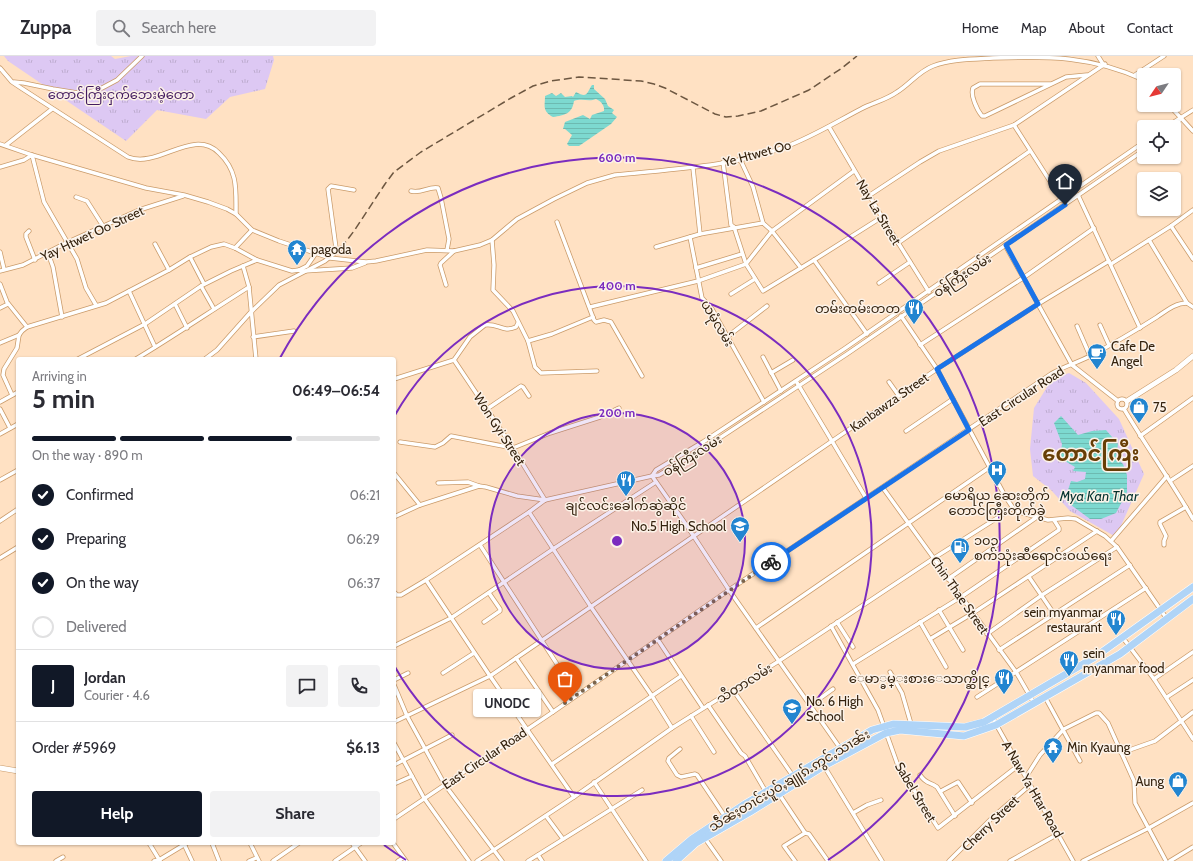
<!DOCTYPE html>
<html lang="en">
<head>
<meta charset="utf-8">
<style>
	body { margin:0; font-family:Cabin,"Noto Sans Myanmar",sans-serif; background:#f2f2f3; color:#2b2b33; height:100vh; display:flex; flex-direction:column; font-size:15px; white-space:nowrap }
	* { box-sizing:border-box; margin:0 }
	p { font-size:13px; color:#7c7c81 }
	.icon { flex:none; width:22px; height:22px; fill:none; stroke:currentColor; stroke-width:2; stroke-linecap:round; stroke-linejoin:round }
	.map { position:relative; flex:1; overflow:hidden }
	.details { position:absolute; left:16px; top:301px; width:380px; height:488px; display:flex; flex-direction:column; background:#fff; border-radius:4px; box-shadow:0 1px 3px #0004 }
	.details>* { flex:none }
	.needle { width:26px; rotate:235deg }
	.fabs { position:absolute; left:1137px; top:12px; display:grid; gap:8px }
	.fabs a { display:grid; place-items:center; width:44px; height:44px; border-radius:4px; background:#fff; box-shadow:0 1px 3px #0004; font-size:20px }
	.pin { position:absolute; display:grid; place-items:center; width:34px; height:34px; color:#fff; margin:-41px -17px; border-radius:50% 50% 50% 0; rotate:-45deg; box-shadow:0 0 4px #0007 }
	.pin .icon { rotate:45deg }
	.courier { position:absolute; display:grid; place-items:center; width:40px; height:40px; margin:-20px; border:3px solid #1a73e8; border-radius:50%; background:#fff; color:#222; box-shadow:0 1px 5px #0007 }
	.bubble { position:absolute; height:28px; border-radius:4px; background:#fff; box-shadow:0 1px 3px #0004; font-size:13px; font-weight:800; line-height:28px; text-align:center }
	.headline em { font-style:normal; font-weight:800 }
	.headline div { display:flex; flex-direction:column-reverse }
	.headline { display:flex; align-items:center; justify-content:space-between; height:68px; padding:0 16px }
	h1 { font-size:26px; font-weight:800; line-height:30px }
	.bar { display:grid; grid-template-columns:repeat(4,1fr); gap:6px 4px; align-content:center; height:48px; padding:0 16px }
	.bar i { height:5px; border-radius:3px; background:#e1e1e2 }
	.bar .active { background:#111827 }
	.bar p { grid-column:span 4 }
	.line { display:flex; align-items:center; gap:10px; padding:0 16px; border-top:1px solid #e1e1e2 }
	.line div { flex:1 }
	.round { display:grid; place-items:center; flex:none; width:42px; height:42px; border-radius:4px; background:#f2f2f3 }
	ol { padding:0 16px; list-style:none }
	li { display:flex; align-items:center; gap:12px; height:44px }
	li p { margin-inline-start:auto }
	li .icon { padding:4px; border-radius:50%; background:#111827; color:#fff; stroke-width:4 }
	li:last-child { color:#7c7c81 }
	li i { width:22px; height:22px; border:2px solid #e1e1e2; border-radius:50% }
	.primary-button { display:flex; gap:8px; margin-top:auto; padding:8px 16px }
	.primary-button a { flex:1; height:46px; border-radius:4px; background:#111827; color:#fff; font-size:16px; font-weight:800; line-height:46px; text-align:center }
	.primary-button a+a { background:#f2f2f3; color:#2b2b33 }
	header { display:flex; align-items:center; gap:24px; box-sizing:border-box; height:56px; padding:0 20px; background:#fff; border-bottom:1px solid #e1e1e2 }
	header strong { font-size:19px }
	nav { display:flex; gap:22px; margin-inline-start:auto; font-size:14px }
	.search { width:280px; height:36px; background:#f2f2f3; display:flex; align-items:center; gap:10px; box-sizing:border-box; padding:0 14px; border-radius:4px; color:#7c7c81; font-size:15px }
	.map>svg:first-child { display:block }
	.park { fill:url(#park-tufts) }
	.water { fill:url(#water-rules) }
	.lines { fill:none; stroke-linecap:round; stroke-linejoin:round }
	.street-casing { stroke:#ca9b6a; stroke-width:5 }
	.secondary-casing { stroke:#ca9b6a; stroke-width:6 }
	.highway-casing { stroke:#fff; stroke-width:8 }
	.street { stroke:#fff; stroke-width:3.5 }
	.secondary { stroke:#fff; stroke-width:5 }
	.highway { stroke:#afd4f7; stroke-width:7 }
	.rail { stroke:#6d5741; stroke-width:1.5; stroke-dasharray:8 4; stroke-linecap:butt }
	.done { stroke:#7b654d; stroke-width:4; stroke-dasharray:0 7.2 }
	.route { stroke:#1a73e8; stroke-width:5 }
	.ring { fill:none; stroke:#7b2cbf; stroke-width:2 }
	.labels { text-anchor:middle; stroke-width:3; stroke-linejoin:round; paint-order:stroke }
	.park-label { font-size:13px; fill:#431b60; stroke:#fcf2e8 }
	.street-label { font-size:13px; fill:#34220e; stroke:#fcf2e8 }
	.poi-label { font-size:13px; fill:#34220e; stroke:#fcf2e8; text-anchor:start }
	.water-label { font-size:14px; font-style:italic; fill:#04322f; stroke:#fcf2e8 }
	.town-label { font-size:21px; font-weight:bold; fill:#673e06; stroke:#fcf2e8 }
	.centre { fill:#7b2cbf; stroke:#fcf2e8; stroke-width:2 }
	.ring-label { font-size:12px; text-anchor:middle; font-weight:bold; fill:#7b2cbf; stroke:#fcf2e8; stroke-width:3; stroke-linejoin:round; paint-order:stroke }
</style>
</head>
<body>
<header>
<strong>Zuppa</strong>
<div class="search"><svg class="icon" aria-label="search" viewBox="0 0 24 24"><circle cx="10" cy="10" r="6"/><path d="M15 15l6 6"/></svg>Search here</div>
<nav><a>Home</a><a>Map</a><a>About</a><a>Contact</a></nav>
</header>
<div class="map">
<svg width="1193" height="805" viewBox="0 0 1193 805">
	<defs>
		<pattern id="park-tufts" width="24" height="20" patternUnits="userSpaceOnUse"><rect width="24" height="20" fill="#ddc8f3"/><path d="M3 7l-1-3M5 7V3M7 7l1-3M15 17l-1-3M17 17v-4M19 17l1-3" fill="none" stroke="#beaccf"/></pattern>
		<pattern id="water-rules" width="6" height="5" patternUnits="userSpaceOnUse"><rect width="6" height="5" fill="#7dd9d0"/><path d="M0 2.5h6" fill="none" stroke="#6dbab1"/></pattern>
	</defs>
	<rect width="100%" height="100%" fill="#ffe1c3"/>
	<g class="park">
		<path d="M4,0H111L115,3L131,0H273L274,4L265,33L230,41L206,63L157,54L126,85L8,5Z"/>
		<path d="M1069,317L1086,327L1119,363L1144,418L1116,481L1070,455L1051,434L1033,420L1030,393L1034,352L1052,323Z"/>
	</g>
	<g class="water">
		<path d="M592,29H594V33L605,43L608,50L614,54L612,57L617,61L611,68L579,90H569L567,88L572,79L565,73H563L565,66L583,59L590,63L592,59L604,55C605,50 601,45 596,43C589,46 582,42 574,45C572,58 565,59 553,61C542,55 545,50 545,40L552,37L556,40L561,37L565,41L572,40L573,41L576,36C588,43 587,36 592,29Z"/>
		<path d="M1061,360L1078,379L1092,375L1106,374L1118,388L1116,402L1123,408L1127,419V436L1116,457L1101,463H1090L1067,446L1066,440L1071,425L1077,426L1085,423L1086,416L1073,415L1075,411L1060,402L1062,388L1054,367Z"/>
	</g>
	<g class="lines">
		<g class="street-casing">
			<g id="street">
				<path d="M1098,0L1103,8"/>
				<path d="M0,12L12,26L21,32L128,101C158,113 193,71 219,97C238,115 236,133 236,158"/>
				<path d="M1135,19L1164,0"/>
				<path d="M14,26L24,27L53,33L84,38L102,32L117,24L142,0"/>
				<path d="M1051,28H980L973,32C970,39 977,54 982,60H985L1066,21L1087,19"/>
				<path d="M1169,49L1193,75"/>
				<path d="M1014,69L1062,144"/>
				<path d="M829,71L882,161L929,236"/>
				<path d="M1166,71L1193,54"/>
				<path d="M1174,73L1180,63"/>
				<path d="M0,88L32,99L146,132L184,139L208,146L227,153L236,158L252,174L279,185L330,202L366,206L376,205L427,194L454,195L480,189L492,184L517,163L554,143L587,127L615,119C672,113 731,111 785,91C812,81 836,66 861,53C872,47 886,44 897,36C909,29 919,15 933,10C951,3 974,3 993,2C1049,0 1092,0 1144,24"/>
				<path d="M6,89L52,53"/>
				<path d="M740,103L753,131L763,167L772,175L801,212"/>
				<path d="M723,106L731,169L734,171L746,208L763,235L814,204L882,161"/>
				<path d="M0,111L24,104L32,99L44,146L77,203L86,232L96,249"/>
				<path d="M693,112L700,178"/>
				<path d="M411,135C421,138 429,130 438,132L441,142L449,183L447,194"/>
				<path d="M870,139L920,106L939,95L1014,69L1105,8"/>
				<path d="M1078,139L1140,272"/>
				<path d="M76,141L87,145L103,170"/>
				<path d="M557,166L594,264L596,266L604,264L611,266L642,320"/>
				<path d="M1171,170L1193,203"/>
				<path d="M29,175L26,178V181L35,204"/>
				<path d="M690,181L702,242L712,253L764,346"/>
				<path d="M492,184L494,209L493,234L513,255L528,285L535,311L541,317L597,315"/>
				<path d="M1149,184L1187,247L1193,251"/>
				<path d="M898,187L1030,95"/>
				<path d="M155,188L169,214"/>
				<path d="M1005,189L1072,309L1118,345"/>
				<path d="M656,191L700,178L763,167"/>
				<path d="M235,192L252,174"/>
				<path d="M0,196L4,213"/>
				<path d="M48,197L53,211L62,261"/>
				<path d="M326,200L336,192L328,133L331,130L354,134"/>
				<path d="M190,201L204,228"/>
				<path d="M814,204L867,278"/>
				<path d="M1111,208L1171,170L1193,154"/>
				<path d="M243,210L249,231L256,303"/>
				<path d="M696,212L742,198"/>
				<path d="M299,214L307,210L316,197"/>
				<path d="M0,215L23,209L68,186L139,154L183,140"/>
				<path d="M879,227L910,206"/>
				<path d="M0,228L7,246L27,271L22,275L19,279L17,292L4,313L3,319L12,339"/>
				<path d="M446,229L440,209L441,207L454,195"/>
				<path d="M201,230L214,253"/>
				<path d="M129,235L155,291"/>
				<path d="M731,238L755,223"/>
				<path d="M175,248L187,272"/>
				<path d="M590,251L698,225L746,208L772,175L854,115"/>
				<path d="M0,252L8,248"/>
				<path d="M901,260L937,313L1005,440L1013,452L1019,456L1048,464L1068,462L1076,463L1105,480L1117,491L1167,563"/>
				<path d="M1100,269L1109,289"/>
				<path d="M1077,270L1090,300"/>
				<path d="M27,271L106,247L169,214L190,201L211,191L224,188L235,192L257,204"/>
				<path d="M253,281L294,275"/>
				<path d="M727,281L767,250"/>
				<path d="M528,285L552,278L593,261"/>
				<path d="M0,287L19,279"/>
				<path d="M920,289L1023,222L1094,172"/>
				<path d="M763,301L781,335"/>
				<path d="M78,303L145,268L201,230L231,215L257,204L292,215L299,214L304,215L352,212L365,207"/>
				<path d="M136,303C174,280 211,255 249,231"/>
				<path d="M205,303L217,294L250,257L279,229L325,205L341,192"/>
				<path d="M454,304L513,392L545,444"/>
				<path d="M771,317L793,304"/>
				<path d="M394,323L454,304L470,281L485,269C498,267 503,277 516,271L518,267"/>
				<path d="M796,325L866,442"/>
				<path d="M889,326L899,340"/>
				<circle cx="1122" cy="348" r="5"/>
				<path d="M0,346L18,336"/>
				<path d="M0,353L10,372"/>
				<path d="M487,353L521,330L523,331L529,340"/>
				<path d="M1124,353C1146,390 1171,425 1193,463"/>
				<path d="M906,375L953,343"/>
				<path d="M0,378L18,368"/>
				<path d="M1140,380L1193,342"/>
				<path d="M400,386L435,391L443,387L451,380L513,392L550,377L600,361L619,352"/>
				<path d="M394,417L420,449"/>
				<path d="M652,420L656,414L703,386L844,293L1144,86"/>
				<path d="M652,420L685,467L729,534L845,699"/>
				<path d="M0,424L18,414"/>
				<path d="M1170,425L1193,410"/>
				<path d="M438,427L468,426L479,430"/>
				<path d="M883,432L1016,616L1034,647"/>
				<path d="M529,456L591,551L652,640L672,672"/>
				<path d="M394,461L420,449L479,430L486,431L517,440L545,444L652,420L659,419L706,391L847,298L1144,94"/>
				<path d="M0,465L18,453"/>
				<path d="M1111,485L1167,420"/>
				<path d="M480,489L577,639"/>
				<path d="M1164,489V485L1166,480L1160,468V466L1186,451"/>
				<path d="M0,502L18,491"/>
				<path d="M1029,521L1054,558"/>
				<path d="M948,523L1037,461"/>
				<path d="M426,524L490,620L574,741"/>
				<path d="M394,536L397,539H401L426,524L529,456L545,444"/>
				<path d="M939,554L963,594"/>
				<path d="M484,566L500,555V553L489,537"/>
				<path d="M837,566L853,591"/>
				<path d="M920,566L946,611"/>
				<path d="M831,570L878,654L897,707L938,772L1019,709"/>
				<path d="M756,572L990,411"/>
				<path d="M987,578L1042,539L1117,491"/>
				<path d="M1123,582L1154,623L1193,683"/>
				<path d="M930,583L973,557L1097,475"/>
				<path d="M658,584L703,652"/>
				<path d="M394,590L451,562L553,493L656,426"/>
				<path d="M999,594L1130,509"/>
				<path d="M516,602L553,656"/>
				<path d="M853,608L961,541L1059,474V472L1054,464"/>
				<path d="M890,616L902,637L911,668"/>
				<path d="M443,617L474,597"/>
				<path d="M1154,623L1193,596"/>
				<path d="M394,624L408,617"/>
				<path d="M394,629L407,660L445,729L502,805"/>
				<path d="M733,634L793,720"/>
				<path d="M977,641L1146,532"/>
				<path d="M1045,641L1080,705"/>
				<path d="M1167,641L1193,624"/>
				<path d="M708,649L741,697L745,700L766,736"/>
				<path d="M811,649L833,633"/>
				<path d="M691,660L714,696"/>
				<path d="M992,661L1073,805"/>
				<path d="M394,666L490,620L937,313L1038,248L1109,205"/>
				<path d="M394,687L424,742L469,805"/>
				<path d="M680,693L669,702L668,705L677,719L681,721L695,718L697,719L730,768"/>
				<path d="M1121,697L1155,685L1193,656"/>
				<path d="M552,708L681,620"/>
				<path d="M394,709L452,679"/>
				<path d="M824,710L882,805"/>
				<path d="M920,719C927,729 929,725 937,731L955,760"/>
				<path d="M1026,721L1040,699L1064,673L1096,657H1099L1108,667L1134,725L1135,747L1166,805"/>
				<path d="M594,726L646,805"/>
				<path d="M394,728L412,720"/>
				<path d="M941,735L958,726L972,747"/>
				<path d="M779,738L805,777L784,790L795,805"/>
				<path d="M853,757L867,749L881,744"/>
				<path d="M546,760L563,783"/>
				<path d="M394,763L553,656L729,534L1051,318C1064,310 1077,307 1090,300C1113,288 1135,275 1157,261C1166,255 1175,247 1187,247"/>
				<path d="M805,777L809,778L828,805"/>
				<path d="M704,781L721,805"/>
				<path d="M149,787L160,805"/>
				<path d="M212,787L219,805"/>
				<path d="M250,787L259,805"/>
				<path d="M352,787L365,805"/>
				<path d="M393,787L406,805"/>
				<path d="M184,788L192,805"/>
				<path d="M538,799L542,805"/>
				<path d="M56,805L63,801"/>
				<path d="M154,805L159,804L187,787"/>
				<path d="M249,805L256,802"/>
				<path d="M273,805L299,787"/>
				<path d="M335,805L361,787"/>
				<path d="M398,805L403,802"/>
				<path d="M477,805L574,741L672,672L779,605L934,502L1013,452"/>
				<path d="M528,805L642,734"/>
				<path d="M949,805L993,761L1030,729"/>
				<path d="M1010,805L1058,778"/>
				<path d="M1083,805L1147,773L1193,747"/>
				<path d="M1170,805L1193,791"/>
			</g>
		</g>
		<g class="secondary-casing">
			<g id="secondary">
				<path d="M1127,345L1176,314L1193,300"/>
				<path d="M0,712L18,715"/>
			</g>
		</g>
		<g class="highway-casing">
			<g id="highway">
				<path d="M666,805L692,783L745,748L872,674L893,668L965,671L984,666L1095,601L1193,531"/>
				<path d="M676,805L696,787L750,756L824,710L886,677L900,674L964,680L996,669L1120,598L1193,543"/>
			</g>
		</g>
		<use href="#street" class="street"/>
		<use href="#secondary" class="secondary"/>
		<use href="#highway" class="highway"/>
		<path class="rail" d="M341,192L354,175L385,128L394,116L421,96L511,42L533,30L551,25L579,21L641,25L654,28L665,32L715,58L726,61L738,60L761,55L809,34L842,12L857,0"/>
	</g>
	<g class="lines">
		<path class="done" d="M565,647L771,506"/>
		<path class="route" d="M771,506L969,374L937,313L1038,248L1006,189L1065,149"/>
	</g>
	<circle cx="617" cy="485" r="128" fill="#7b2cbf" fill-opacity=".12"/>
	<g class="ring">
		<circle cx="617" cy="485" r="128"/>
		<path d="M395 359A255 255 0 1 1 395 611"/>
		<path d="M406 804A383 383 0 0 1 384 789M280 302A383 383 0 1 1 828 804"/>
	</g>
	<defs>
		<g id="temple-pin" transform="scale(1)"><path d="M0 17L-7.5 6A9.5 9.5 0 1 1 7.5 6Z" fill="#2285d0" stroke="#fcf2e8"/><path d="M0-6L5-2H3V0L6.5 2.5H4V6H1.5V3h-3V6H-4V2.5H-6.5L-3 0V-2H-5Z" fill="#fff"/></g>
		<g id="restaurant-pin" transform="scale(1)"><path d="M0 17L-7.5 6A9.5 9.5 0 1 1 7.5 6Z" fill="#2285d0" stroke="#fcf2e8"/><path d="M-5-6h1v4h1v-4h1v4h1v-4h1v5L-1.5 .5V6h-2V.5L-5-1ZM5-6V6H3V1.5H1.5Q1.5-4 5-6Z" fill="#fff"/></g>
		<g id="cafe-pin" transform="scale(1)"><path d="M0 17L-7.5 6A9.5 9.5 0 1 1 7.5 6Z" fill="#2285d0" stroke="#fcf2e8"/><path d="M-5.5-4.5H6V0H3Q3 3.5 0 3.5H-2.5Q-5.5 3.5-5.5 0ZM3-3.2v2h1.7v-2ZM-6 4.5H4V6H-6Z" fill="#fff"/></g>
		<g id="shop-pin" transform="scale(1)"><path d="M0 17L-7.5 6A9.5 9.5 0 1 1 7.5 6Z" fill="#2285d0" stroke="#fcf2e8"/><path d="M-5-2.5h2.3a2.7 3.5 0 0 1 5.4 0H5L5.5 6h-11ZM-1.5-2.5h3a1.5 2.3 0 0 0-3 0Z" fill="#fff"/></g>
		<g id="hospital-pin" transform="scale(1)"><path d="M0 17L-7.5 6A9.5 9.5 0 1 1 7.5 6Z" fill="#2285d0" stroke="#fcf2e8"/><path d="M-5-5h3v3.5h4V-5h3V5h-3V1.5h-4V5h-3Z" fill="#fff"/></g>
		<g id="school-pin" transform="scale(1)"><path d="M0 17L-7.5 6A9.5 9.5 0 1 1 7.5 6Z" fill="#2285d0" stroke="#fcf2e8"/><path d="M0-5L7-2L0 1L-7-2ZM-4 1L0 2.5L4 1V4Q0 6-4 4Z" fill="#fff"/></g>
		<g id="fuel-pin" transform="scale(1)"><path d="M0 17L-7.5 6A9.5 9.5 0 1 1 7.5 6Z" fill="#2285d0" stroke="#fcf2e8"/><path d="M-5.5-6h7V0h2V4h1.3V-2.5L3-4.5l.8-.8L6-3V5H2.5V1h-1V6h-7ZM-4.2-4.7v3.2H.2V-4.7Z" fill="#fff"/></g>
	</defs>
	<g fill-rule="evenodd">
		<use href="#temple-pin" x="297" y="193"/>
		<use href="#restaurant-pin" x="914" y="252"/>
		<use href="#cafe-pin" x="1097" y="297"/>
		<use href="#shop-pin" x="1139" y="351"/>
		<use href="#hospital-pin" x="997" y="414"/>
		<use href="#restaurant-pin" x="626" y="424"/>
		<use href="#school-pin" x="740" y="470"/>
		<use href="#fuel-pin" x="960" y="491"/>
		<use href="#restaurant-pin" x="1116" y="563"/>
		<use href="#restaurant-pin" x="1069" y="604"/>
		<use href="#restaurant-pin" x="1004" y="622"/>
		<use href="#school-pin" x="792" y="652"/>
		<use href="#temple-pin" x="1053" y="691"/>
		<use href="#shop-pin" x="1178" y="725"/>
	</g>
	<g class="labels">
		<g class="park-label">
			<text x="121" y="43">တောင်ကြီးငှက်ဘေးမဲ့တော</text>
		</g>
		<g class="street-label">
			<text transform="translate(757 97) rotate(-15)" y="5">Ye Htwet Oo</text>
			<text transform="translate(879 156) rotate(59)" y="5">Nay La Street</text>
			<text transform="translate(92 177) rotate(-25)" y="5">Yay Htwet Oo Street</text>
			<text transform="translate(962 219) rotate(-34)" y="5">ဝန်ကြီးလမ်း</text>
			<text transform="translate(718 267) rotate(59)" y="5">ယမုံလမ်း</text>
			<text transform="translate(1021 340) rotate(-33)" y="5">East Circular Road</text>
			<text transform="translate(889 346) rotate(-35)" y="5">Kanbawza Street</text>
			<text transform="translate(500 373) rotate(57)" y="5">Won Gyi Street</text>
			<text transform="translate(692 399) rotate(-32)" y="5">ဝန်ကြီးလမ်း</text>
			<text transform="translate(960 539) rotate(55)" y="5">Chin Thae Street</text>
			<text transform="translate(744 627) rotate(-32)" y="5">သီတာလမ်း</text>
			<text transform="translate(484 702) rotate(-34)" y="5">East Circular Road</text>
			<text transform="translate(789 724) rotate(-31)" y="5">သဵႅၼ်ႈတၢင်းပူဝ်ႇၶျူၵ်ႉဢွင်ႇသၢၼ်း</text>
			<text transform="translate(1033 733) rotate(60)" y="5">A Naw Ya Htar Road</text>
			<text transform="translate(916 736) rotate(59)" y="5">Sabel Street</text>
			<text transform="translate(990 767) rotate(-44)" y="5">Cherry Street</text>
		</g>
		<g class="poi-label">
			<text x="311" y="198">pagoda</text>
			<text x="900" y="257" text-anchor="end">တမ်းတမ်းတတ</text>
			<text x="1111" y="295">Cafe De<tspan x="1111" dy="15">Angel</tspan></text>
			<text x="1153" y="356">75</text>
			<text x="997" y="444" text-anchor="middle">မောရိယ ဆေးတိုက်<tspan x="997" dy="15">တောင်ကြီးတိုက်ခွဲ</tspan></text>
			<text x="626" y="454" text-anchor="middle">ချင်လင်းခေါက်ဆွဲဆိုင်</text>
			<text x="726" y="475" text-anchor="end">No.5 High School</text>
			<text x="974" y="489">၁၀၃<tspan x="974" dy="15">စက်သုံးဆီရောင်းဝယ်ရေး</tspan></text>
			<text x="1102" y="561" text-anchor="end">sein myanmar<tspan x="1102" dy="15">restaurant</tspan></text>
			<text x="1083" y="602">sein<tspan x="1083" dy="15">myanmar food</tspan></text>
			<text x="990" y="627" text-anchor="end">ေမာ္ခမ္းစားေသာက္ဆိုင္</text>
			<text x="806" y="650">No. 6 High<tspan x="806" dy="15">School</tspan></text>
			<text x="1067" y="696">Min Kyaung</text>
			<text x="1164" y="730" text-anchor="end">Aung</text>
		</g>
		<g class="water-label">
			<text x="1099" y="445">Mya Kan Thar</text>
		</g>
		<g class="town-label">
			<text x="1091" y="405">တောင်ကြီး</text>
		</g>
	</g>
	<circle cx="617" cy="485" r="6" class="centre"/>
	<g class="ring-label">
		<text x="617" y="106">600 m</text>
		<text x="617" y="234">400 m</text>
		<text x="617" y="361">200 m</text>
	</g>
</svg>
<div class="fabs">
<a><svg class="needle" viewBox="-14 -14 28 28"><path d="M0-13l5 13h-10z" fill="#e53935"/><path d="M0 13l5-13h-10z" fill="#7c7c81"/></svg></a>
<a><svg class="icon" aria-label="locate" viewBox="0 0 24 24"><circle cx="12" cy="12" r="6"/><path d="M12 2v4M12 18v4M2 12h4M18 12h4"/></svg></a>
<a><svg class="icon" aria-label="layers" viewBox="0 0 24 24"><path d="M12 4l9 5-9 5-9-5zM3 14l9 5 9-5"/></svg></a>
</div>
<div class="pin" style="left:565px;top:647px;background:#ea580c"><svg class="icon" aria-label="bag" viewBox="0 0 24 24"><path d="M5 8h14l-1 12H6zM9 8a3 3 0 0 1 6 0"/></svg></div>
<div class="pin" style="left:1065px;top:149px;background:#1f2937"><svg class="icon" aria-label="home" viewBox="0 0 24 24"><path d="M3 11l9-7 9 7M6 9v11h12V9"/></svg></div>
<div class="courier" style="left:771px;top:506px"><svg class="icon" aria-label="bike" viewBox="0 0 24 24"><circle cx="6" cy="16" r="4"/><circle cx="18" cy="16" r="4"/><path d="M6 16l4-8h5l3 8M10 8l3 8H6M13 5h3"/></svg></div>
<div class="bubble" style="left:473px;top:633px;width:68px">UNODC</div>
<section class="details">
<div class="headline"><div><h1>5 min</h1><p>Arriving in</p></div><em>06:49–06:54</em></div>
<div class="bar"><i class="active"></i><i class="active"></i><i class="active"></i><i></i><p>On the way · 890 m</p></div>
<ol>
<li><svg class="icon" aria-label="check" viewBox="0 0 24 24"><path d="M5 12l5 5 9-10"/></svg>Confirmed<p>06:21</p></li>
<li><svg class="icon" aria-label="check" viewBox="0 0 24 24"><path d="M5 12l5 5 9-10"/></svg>Preparing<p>06:29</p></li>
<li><svg class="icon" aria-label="check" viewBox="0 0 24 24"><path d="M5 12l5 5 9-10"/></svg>On the way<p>06:37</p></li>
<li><i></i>Delivered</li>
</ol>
<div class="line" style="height:72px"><b class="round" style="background:#111827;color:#fff">J</b><div><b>Jordan</b><p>Courier · 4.6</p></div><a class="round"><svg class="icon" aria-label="chat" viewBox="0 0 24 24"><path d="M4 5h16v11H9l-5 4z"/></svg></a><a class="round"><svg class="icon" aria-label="phone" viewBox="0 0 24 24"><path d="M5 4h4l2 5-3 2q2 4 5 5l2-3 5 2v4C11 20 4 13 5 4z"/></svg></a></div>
<div class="line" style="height:52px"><div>Order #5969</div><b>$6.13</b></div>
<div class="primary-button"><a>Help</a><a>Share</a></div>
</section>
</div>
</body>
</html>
